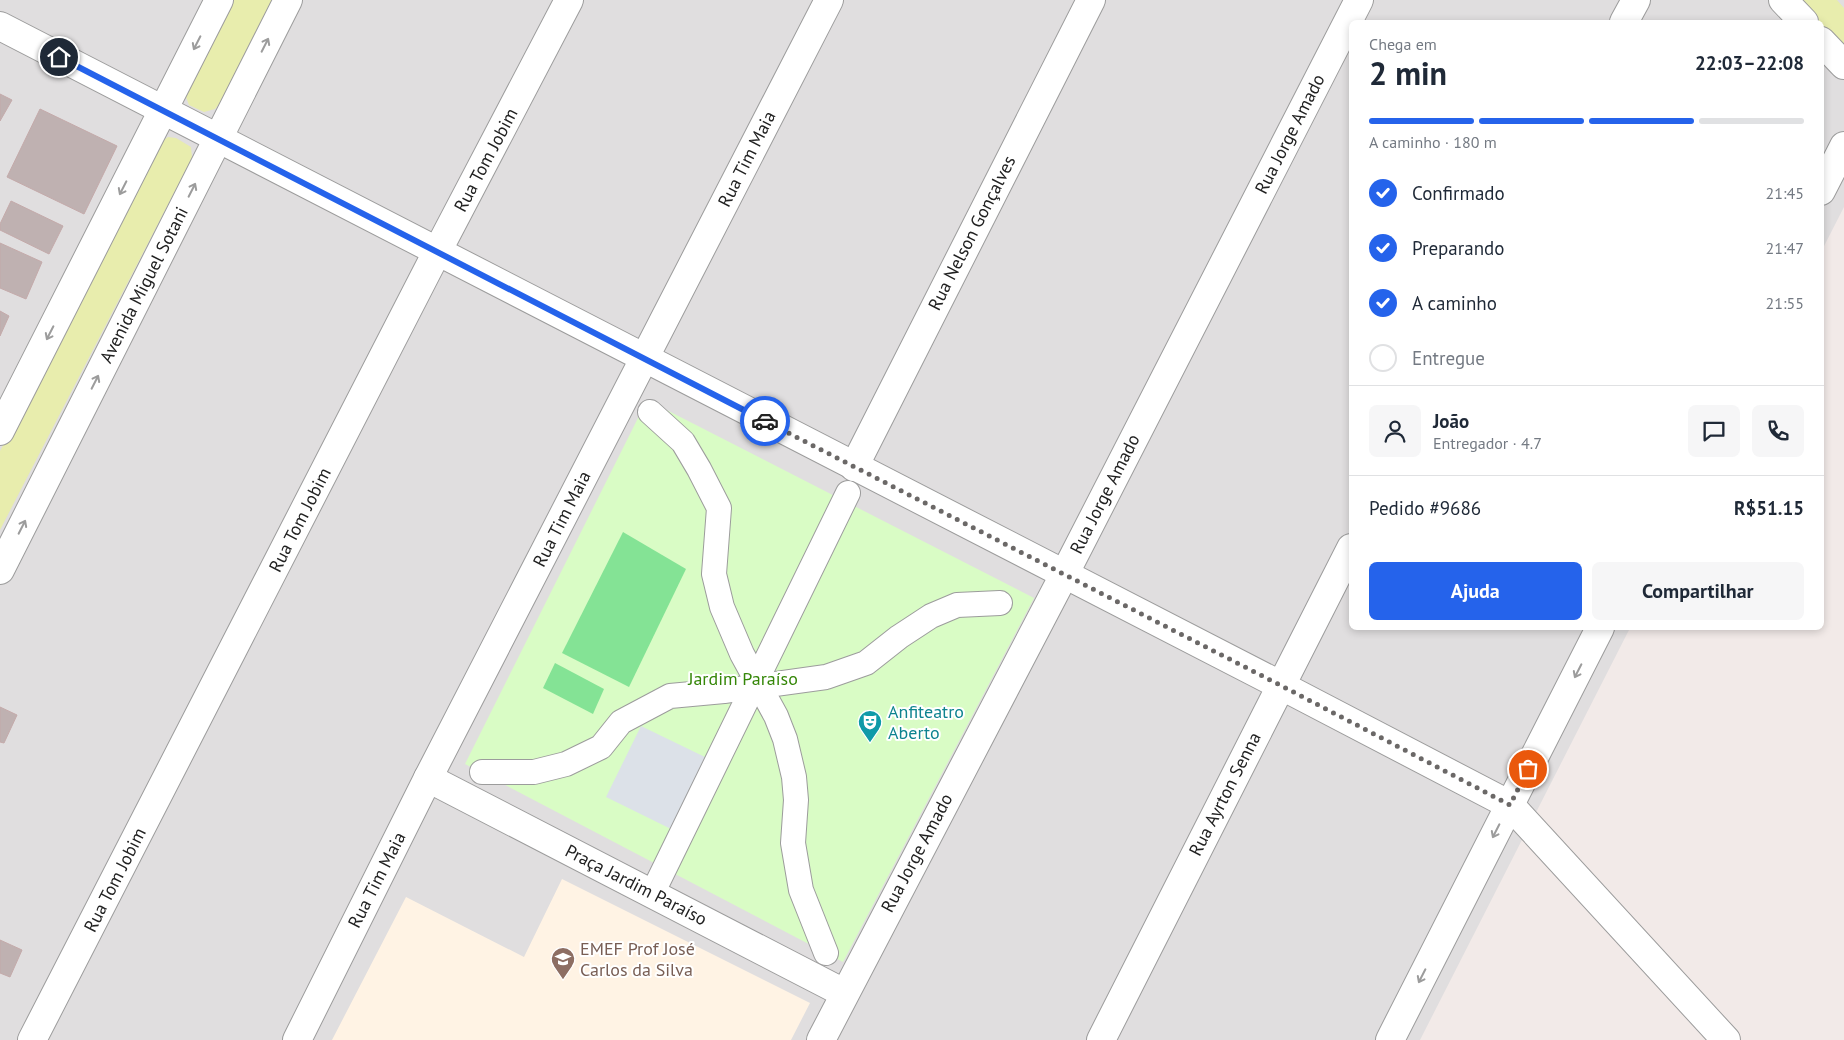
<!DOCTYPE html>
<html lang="pt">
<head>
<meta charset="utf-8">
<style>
	body { margin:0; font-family:"PT Sans",sans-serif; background:#f6f6f7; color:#1f2937; height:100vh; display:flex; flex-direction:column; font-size:19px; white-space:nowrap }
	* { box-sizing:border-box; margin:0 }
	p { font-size:16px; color:#747a83 }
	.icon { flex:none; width:28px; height:28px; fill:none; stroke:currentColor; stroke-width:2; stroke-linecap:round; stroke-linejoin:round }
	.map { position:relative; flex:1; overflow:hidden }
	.sheet { position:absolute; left:1349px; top:20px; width:475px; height:610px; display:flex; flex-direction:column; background:#fff; border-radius:8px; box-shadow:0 2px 8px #0003 }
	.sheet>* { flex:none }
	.pin { position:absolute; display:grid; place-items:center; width:42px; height:42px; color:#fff; margin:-21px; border:2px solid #fff; border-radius:50%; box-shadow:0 1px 5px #0007 }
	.courier { position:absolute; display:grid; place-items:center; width:50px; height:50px; margin:-25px; border:4px solid #2563eb; border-radius:50%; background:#fff; color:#222; box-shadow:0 1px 6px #0007 }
	.overview em { font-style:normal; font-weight:600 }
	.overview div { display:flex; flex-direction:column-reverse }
	.overview { display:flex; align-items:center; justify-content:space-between; height:85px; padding:0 20px }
	h1 { font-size:32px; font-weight:600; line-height:38px }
	.bar { display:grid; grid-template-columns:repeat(4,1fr); gap:8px 5px; align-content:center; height:60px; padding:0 20px }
	.bar i { height:6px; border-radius:4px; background:#e0e1e3 }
	.bar .current { background:#2563eb }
	.bar p { grid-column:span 4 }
	.line { display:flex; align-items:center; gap:12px; padding:0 20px; border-top:1px solid #e0e1e3 }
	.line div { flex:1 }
	.round { display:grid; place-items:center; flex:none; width:52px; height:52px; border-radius:8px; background:#f6f6f7 }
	ol { padding:0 20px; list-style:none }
	li { display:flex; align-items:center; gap:15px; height:55px }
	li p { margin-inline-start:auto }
	li .icon { padding:5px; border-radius:50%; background:#2563eb; color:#fff; stroke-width:4 }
	li:last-child { color:#747a83 }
	li i { width:28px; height:28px; border:2px solid #e0e1e3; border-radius:50% }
	.button { display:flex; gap:10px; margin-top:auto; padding:10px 20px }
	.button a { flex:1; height:58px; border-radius:8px; background:#2563eb; color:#fff; font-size:20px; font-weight:600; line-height:58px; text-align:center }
	.button a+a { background:#f6f6f7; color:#1f2937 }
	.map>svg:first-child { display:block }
	.residential { fill:#e0dedf }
	.education { fill:#fff3e4 }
	.grass { fill:#e8edad }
	.park { fill:#d9fcc5 }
	.pitch { fill:#84e395 }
	.plaza { fill:#dce1e8 }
	.building { fill:#bfb1b1; stroke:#c4aaaa }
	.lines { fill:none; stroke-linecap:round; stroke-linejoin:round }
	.pedestrian-casing { stroke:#9c9c9c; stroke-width:26 }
	.minor-casing { stroke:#9c9c9c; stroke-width:30 }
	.tertiary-casing { stroke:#9c9c9c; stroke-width:30 }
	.pedestrian { stroke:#fff; stroke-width:24 }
	.minor { stroke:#fff; stroke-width:28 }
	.tertiary { stroke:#fff; stroke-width:28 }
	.oneway { stroke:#9c9c9c }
	.done { stroke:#6b6867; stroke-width:5; stroke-dasharray:0 9 }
	.route { stroke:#2563eb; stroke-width:6 }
	.labels { text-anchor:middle; stroke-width:4; stroke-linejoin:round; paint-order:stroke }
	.street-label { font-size:18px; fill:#222; stroke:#fff }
	.park-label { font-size:18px; fill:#358708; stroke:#fff }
	.culture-label { font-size:18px; fill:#0d838f; stroke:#fff; text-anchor:start }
	.education-label { font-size:18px; fill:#785e54; stroke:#fff; text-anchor:start }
</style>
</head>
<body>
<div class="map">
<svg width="1844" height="1040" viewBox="0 0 1844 1040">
	<rect width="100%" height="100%" fill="#f2eae8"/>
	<path class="residential" d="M0,0H1844V207L1821,252V22H1351V628H1630L1420,1040H0Z"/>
	<path class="education" d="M562,879L810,1003L791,1040H332L406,897L524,957Z"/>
	<g class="grass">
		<path d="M230,0H275L223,99L215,109L204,112L189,105L186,97V86Z"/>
		<path d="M1793,0H1837L1844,8V58L1821,32V22H1813Z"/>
		<path d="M168,137L176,138L191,147L192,158L0,530V451L161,142Z"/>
	</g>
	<path class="park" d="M647,400L1034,598L843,962L465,764Z"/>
	<g class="pitch">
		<path d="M623,532L686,569L629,687L562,653Z"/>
		<path d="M555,663L604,689L593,714L543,688Z"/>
	</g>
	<path class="plaza" d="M641,726L707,758L671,829L606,797Z"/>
	<g class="building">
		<path d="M0,94L12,100L0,121Z"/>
		<path d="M40,109L117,146L84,214L7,177Z"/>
		<path d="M11,201L63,226L49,254L0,230V224Z"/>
		<path d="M0,243L42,262L26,299L0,288Z"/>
		<path d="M0,311L9,316L0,336Z"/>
		<path d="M0,707L17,715L4,743L0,742Z"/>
		<path d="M0,940L22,950L10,977L0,973Z"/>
	</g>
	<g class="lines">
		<g class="pedestrian-casing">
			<g id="pedestrian">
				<path d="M650,412L683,442L699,469L719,508L714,574L722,607L742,654L776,716L785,739L794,777L796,800L793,843L801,890L826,953"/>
				<path d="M482,772H534L566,764L601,747L621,722L670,696L724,691L826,677L866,663L899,637L931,616L957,605L1000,603"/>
				<path d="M652,894L848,493"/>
			</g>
		</g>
		<g class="minor-casing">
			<g id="minor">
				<path d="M1624,22L1636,0"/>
				<path d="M0,26L1280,685L1510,805L1726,1040"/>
				<path d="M854,467L1091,0"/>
				<path d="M428,778L844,993"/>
				<path d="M32,1040L437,252L569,0"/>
				<path d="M297,1040L428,778L829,0"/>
				<path d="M821,1040L1064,575L1359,0"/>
				<path d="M1101,1040L1351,548"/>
			</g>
		</g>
		<g class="tertiary-casing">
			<g id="tertiary">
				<path d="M1783,0L1804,22"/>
				<path d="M1821,41L1844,65"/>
				<path d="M1821,191L1844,146"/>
				<path d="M0,431L219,0"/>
				<path d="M0,570L288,0"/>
				<path d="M1390,1040L1600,628"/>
			</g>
		</g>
		<use href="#pedestrian" class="pedestrian"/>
		<use href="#minor" class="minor"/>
		<use href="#tertiary" class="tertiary"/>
	</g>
	<defs><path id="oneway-shaft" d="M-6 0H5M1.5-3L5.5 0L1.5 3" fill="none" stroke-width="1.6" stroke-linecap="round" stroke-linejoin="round" transform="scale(1.25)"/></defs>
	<g class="oneway">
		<use href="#oneway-shaft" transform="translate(197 43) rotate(117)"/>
		<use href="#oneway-shaft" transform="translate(265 45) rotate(-63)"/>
		<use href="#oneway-shaft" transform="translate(123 188) rotate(117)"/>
		<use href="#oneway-shaft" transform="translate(192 190) rotate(-63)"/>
		<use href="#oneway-shaft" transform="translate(50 333) rotate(117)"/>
		<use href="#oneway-shaft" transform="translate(95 382) rotate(-63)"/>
		<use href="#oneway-shaft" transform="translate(22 527) rotate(-63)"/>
		<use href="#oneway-shaft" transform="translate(1578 671) rotate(117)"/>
		<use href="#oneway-shaft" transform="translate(1496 831) rotate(117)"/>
		<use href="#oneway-shaft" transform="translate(1422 976) rotate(117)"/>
	</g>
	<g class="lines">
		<path class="done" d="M765,421L1280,685L1510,805L1528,769"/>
		<path class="route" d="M59,57L765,421"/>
	</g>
	<defs>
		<g id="theatre-pin" transform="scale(1.25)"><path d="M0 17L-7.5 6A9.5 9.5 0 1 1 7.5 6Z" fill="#0f9aa8" stroke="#fff"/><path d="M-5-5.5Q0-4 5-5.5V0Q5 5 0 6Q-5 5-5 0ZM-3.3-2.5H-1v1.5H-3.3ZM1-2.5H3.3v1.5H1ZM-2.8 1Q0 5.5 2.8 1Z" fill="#fff"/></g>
		<g id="school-pin" transform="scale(1.25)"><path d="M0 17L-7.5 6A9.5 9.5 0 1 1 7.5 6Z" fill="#8d6e63" stroke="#fff"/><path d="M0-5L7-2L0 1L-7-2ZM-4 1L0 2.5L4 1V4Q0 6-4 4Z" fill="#fff"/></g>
	</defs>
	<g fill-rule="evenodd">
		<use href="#theatre-pin" x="870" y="722"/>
		<use href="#school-pin" x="563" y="959"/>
	</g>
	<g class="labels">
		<g class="street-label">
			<text transform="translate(1290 134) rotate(-63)" y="6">Rua Jorge Amado</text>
			<text transform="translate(747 159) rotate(-63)" y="6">Rua Tim Maia</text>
			<text transform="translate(486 160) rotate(-62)" y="6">Rua Tom Jobim</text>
			<text transform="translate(972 233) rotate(-63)" y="6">Rua Nelson Gonçalves</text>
			<text transform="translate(144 285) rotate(-63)" y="6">Avenida Miguel Sotani</text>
			<text transform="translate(1105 494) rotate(-63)" y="6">Rua Jorge Amado</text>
			<text transform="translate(562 519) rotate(-63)" y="6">Rua Tim Maia</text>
			<text transform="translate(300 520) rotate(-63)" y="6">Rua Tom Jobim</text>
			<text transform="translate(1225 794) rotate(-63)" y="6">Rua Ayrton Senna</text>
			<text transform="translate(917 853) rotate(-62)" y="6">Rua Jorge Amado</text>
			<text transform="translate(115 880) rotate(-63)" y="6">Rua Tom Jobim</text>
			<text transform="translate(377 880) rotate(-63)" y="6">Rua Tim Maia</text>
			<text transform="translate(636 885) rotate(27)" y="6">Praça Jardim Paraíso</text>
		</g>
		<g class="park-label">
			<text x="743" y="685">Jardim Paraíso</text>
		</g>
		<g class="culture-label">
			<text x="888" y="718">Anfiteatro<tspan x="888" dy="21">Aberto</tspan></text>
		</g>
		<g class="education-label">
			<text x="580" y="955">EMEF Prof José<tspan x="580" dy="21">Carlos da Silva</tspan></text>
		</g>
	</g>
</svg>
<div class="pin" style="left:1528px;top:769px;background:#ea580c"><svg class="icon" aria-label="bag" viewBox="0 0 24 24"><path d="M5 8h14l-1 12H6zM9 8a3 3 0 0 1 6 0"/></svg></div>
<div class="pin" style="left:59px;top:57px;background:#1f2937"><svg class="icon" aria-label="home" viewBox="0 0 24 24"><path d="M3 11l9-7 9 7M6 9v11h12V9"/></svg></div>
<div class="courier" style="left:765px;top:421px"><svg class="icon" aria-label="car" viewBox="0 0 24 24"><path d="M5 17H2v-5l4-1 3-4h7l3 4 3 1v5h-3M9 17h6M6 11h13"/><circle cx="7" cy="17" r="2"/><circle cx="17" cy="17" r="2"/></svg></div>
<section class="sheet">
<div class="overview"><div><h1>2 min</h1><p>Chega em</p></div><em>22:03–22:08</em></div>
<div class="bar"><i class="current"></i><i class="current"></i><i class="current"></i><i></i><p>A caminho · 180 m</p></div>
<ol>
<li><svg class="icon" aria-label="check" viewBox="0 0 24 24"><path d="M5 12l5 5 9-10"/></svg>Confirmado<p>21:45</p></li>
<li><svg class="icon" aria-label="check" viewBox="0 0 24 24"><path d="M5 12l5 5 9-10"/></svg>Preparando<p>21:47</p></li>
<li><svg class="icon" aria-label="check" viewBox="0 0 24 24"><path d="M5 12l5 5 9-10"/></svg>A caminho<p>21:55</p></li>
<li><i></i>Entregue</li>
</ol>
<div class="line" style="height:90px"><a class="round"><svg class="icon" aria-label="person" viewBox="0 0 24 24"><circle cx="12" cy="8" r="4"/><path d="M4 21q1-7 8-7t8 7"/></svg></a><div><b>João</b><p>Entregador · 4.7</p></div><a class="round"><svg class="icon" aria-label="chat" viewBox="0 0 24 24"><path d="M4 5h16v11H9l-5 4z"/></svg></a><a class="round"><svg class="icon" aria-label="phone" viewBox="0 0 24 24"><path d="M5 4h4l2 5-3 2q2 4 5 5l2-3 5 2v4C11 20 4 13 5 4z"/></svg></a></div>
<div class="line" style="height:65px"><div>Pedido #9686</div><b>R$51.15</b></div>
<div class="button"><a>Ajuda</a><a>Compartilhar</a></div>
</section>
</div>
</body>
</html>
